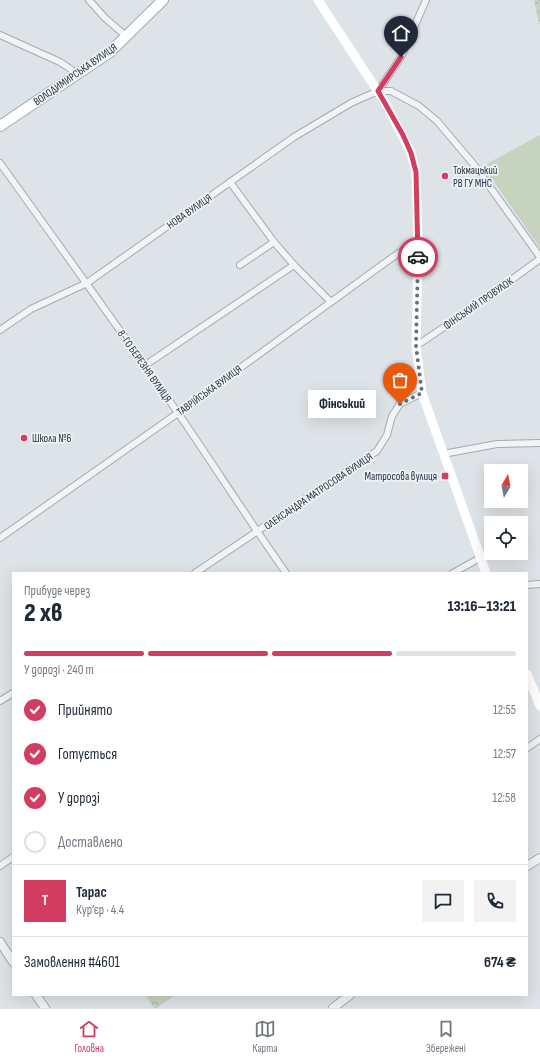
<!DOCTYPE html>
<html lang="uk">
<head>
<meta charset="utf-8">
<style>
	body { margin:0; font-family:"Sofia Sans Condensed",sans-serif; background:#f2f2f3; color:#1f2937; height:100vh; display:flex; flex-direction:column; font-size:15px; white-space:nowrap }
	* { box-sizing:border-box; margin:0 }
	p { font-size:13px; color:#747a83 }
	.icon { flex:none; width:22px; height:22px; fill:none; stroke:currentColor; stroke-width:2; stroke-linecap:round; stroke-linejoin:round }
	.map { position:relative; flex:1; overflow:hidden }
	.details { position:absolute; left:12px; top:572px; width:516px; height:424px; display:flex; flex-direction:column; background:#fff; border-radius:0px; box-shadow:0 4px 16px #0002 }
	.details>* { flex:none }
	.needle { width:26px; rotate:10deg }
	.controls { position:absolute; left:484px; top:464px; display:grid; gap:8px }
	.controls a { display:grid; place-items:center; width:44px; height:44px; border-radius:0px; background:#fff; box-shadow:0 4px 16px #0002; font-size:20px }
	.pin { position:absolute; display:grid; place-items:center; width:34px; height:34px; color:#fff; margin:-41px -17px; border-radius:50% 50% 50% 0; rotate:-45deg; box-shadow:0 0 4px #0007 }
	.pin .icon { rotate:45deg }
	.courier { position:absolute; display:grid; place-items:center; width:40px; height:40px; margin:-20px; border:3px solid #d43d62; border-radius:50%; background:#fff; color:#222; box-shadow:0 1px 5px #0007 }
	.bubble { position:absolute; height:28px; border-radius:0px; background:#fff; box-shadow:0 4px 16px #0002; font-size:13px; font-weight:800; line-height:28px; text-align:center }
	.summary em { font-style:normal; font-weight:800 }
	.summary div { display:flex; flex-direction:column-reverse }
	.summary { display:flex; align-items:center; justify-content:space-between; height:68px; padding:0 12px }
	h1 { font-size:26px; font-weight:800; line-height:30px }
	.bar { display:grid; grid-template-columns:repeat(4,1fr); gap:6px 4px; align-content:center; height:48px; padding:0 12px }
	.bar i { height:5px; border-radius:3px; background:#e0e1e3 }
	.bar .on { background:#d43d62 }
	.bar p { grid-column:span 4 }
	.line { display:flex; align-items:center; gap:10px; padding:0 12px; border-top:1px solid #e0e1e3 }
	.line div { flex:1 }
	.round { display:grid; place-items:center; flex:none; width:42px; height:42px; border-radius:0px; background:#f2f2f3 }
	ol { padding:0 12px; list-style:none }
	li { display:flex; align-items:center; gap:12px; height:44px }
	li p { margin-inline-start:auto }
	li .icon { padding:4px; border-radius:50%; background:#d43d62; color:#fff; stroke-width:4 }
	li:last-child { color:#747a83 }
	li i { width:22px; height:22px; border:2px solid #e0e1e3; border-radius:50% }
	.tabs { display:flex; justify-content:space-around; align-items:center; height:56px; border-top:1px solid #e0e1e3; background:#fff; font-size:11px; color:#747a83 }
	.tabs a { display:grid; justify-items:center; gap:2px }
	.tabs .on { color:#d43d62 }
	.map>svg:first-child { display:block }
	.grass { fill:#c6d3bf }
	.park { fill:url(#park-crowns) }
	.garden { fill:url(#garden-furrows) }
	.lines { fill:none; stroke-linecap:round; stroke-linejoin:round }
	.minor-casing { stroke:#a3aab2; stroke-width:8 }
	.tertiary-casing { stroke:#a3aab2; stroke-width:10 }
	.primary-casing { stroke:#9da9b5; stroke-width:12 }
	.minor { stroke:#f1f3f6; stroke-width:6 }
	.tertiary { stroke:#f1f3f6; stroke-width:8 }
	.secondary { stroke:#fff; stroke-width:9 }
	.primary { stroke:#fff; stroke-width:10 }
	.done { stroke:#66707b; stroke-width:4; stroke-dasharray:0 7.2 }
	.route { stroke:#d43d62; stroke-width:5 }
	.poi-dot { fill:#d43d62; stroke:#edf2f6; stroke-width:1.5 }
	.labels { text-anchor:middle; stroke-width:3.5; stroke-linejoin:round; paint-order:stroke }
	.street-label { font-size:11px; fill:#263240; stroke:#edf2f6 }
	.poi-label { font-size:11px; fill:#263240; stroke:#edf2f6; text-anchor:start }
</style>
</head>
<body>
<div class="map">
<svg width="540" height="1008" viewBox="0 0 540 1008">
	<defs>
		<pattern id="park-crowns" width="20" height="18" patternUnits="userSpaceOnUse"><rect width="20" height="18" fill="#c6d3bf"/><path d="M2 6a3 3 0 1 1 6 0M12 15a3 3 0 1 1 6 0" fill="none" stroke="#aab6a5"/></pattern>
		<pattern id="garden-furrows" width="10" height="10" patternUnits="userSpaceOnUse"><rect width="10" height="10" fill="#c6d3bf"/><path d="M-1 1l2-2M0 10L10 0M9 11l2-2" fill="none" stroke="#aab6a5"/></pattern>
	</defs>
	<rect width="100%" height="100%" fill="#dee3e8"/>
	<path class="grass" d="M540,135V248L483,166Z"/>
	<path class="park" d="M145,995H175L157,1008H154Z"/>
	<path class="garden" d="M534,0H540V22L539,23Z"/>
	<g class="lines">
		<g class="minor-casing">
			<g id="minor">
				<path d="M89,0L105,18L126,36"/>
				<path d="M0,35L60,62L78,74"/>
				<path d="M378,91L401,57L426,0"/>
				<path d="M0,163C59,245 118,327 176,410C213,464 248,519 286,573"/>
				<path d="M230,182L274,242L294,265L331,302"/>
				<path d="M240,265L274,242"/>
				<path d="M0,330L31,309L87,283L294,137L351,103L378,91H391L419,106L437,121L475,166L540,257"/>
				<path d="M416,346L474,307L540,259"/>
				<path d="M144,366L294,265"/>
				<path d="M443,454L497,444L540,443"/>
				<path d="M0,538L178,413L393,257L405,249L418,244"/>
				<path d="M195,573L377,451L387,435L392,416L400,404L422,393"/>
				<path d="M453,573L480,558"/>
				<path d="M527,585L540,584"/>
				<path d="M0,701L13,693"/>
				<path d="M527,748L540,739"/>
				<path d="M0,866L13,857"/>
			</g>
		</g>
		<g class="tertiary-casing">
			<g id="tertiary">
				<path d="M527,866L540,858"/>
				<path d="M0,942L13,962"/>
				<path d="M36,995L45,1008"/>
				<path d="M333,1008L350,995"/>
			</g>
		</g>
		<g class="primary-casing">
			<path id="primary" d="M0,126L110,52L163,0"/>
		</g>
		<use href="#minor" class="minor"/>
		<use href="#tertiary" class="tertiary"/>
		<g class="secondary">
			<path d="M318,0L386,104L411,153L416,172L418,244L416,346L422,393L486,573"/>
			<path d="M527,674L540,706"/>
		</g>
		<use href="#primary" class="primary"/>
	</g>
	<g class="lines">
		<path class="done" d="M400,404L422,393L416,346L418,257"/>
		<path class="route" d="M401,57L378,91L403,135L411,153L416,172L418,257"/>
	</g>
	<g class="poi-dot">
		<circle cx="445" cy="176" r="4"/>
		<circle cx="24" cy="438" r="4"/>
		<rect x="441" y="472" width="8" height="8" rx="2"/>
	</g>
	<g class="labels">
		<g class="street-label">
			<text transform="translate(75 74) rotate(-35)" y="4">ВОЛОДИМИРСЬКА ВУЛИЦЯ</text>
			<text transform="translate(189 211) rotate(-35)" y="4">НОВА ВУЛИЦЯ</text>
			<text transform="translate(478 303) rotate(-35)" y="4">ФІНСЬКИЙ ПРОВУЛОК</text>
			<text transform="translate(145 366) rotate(55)" y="4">8-ГО БЕРЕЗНЯ ВУЛИЦЯ</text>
			<text transform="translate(209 390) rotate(-36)" y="4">ТАВРІЙСЬКА ВУЛИЦЯ</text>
			<text transform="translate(318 491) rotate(-34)" y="4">ОЛЕКСАНДРА МАТРОСОВА ВУЛИЦЯ</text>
		</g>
		<g class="poi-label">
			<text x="453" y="174">Токмацький<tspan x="453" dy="13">РВ ГУ МНС</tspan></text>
			<text x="32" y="442">Школа №6</text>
			<text x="437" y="480" text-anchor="end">Матросова вулиця</text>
		</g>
	</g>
</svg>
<div class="controls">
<a><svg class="needle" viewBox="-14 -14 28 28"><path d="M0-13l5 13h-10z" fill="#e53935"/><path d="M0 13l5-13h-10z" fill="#747a83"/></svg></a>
<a><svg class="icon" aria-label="locate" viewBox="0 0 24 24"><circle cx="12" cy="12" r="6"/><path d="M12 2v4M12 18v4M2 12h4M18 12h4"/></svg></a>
</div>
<div class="pin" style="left:400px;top:404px;background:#ea580c"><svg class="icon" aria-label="bag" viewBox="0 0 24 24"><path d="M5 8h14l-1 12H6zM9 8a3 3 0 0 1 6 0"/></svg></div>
<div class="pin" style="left:401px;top:57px;background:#1f2937"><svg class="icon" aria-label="home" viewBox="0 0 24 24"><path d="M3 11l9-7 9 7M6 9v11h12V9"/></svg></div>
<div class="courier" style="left:418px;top:257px"><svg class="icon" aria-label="car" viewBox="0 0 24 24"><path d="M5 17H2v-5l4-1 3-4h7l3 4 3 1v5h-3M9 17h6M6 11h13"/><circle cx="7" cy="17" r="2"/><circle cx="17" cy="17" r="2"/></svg></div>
<div class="bubble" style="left:308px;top:390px;width:68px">Фінський</div>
<section class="details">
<div class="summary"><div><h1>2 хв</h1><p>Прибуде через</p></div><em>13:16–13:21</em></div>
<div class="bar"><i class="on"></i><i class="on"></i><i class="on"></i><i></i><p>У дорозі · 240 m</p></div>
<ol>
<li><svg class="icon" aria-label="check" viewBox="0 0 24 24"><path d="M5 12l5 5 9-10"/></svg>Прийнято<p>12:55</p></li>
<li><svg class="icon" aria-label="check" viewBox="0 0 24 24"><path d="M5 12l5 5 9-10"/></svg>Готується<p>12:57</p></li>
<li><svg class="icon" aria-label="check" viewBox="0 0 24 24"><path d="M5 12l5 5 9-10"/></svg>У дорозі<p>12:58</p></li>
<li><i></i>Доставлено</li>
</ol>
<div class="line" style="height:72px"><b class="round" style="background:#d43d62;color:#fff">Т</b><div><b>Тарас</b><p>Кур’єр · 4.4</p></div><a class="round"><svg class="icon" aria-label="chat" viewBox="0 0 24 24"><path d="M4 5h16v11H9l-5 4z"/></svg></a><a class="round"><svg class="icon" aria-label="phone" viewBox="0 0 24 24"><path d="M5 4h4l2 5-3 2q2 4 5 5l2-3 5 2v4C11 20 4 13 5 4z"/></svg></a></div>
<div class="line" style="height:52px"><div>Замовлення #4601</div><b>674 ₴</b></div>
</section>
</div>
<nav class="tabs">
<a class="on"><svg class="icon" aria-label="home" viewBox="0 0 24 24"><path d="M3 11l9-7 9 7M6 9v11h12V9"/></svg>Головна</a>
<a><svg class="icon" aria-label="map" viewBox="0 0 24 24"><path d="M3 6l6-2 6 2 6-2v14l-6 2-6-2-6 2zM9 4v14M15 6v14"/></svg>Карта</a>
<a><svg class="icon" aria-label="saved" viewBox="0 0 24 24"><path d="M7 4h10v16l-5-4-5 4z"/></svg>Збережені</a>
</nav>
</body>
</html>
